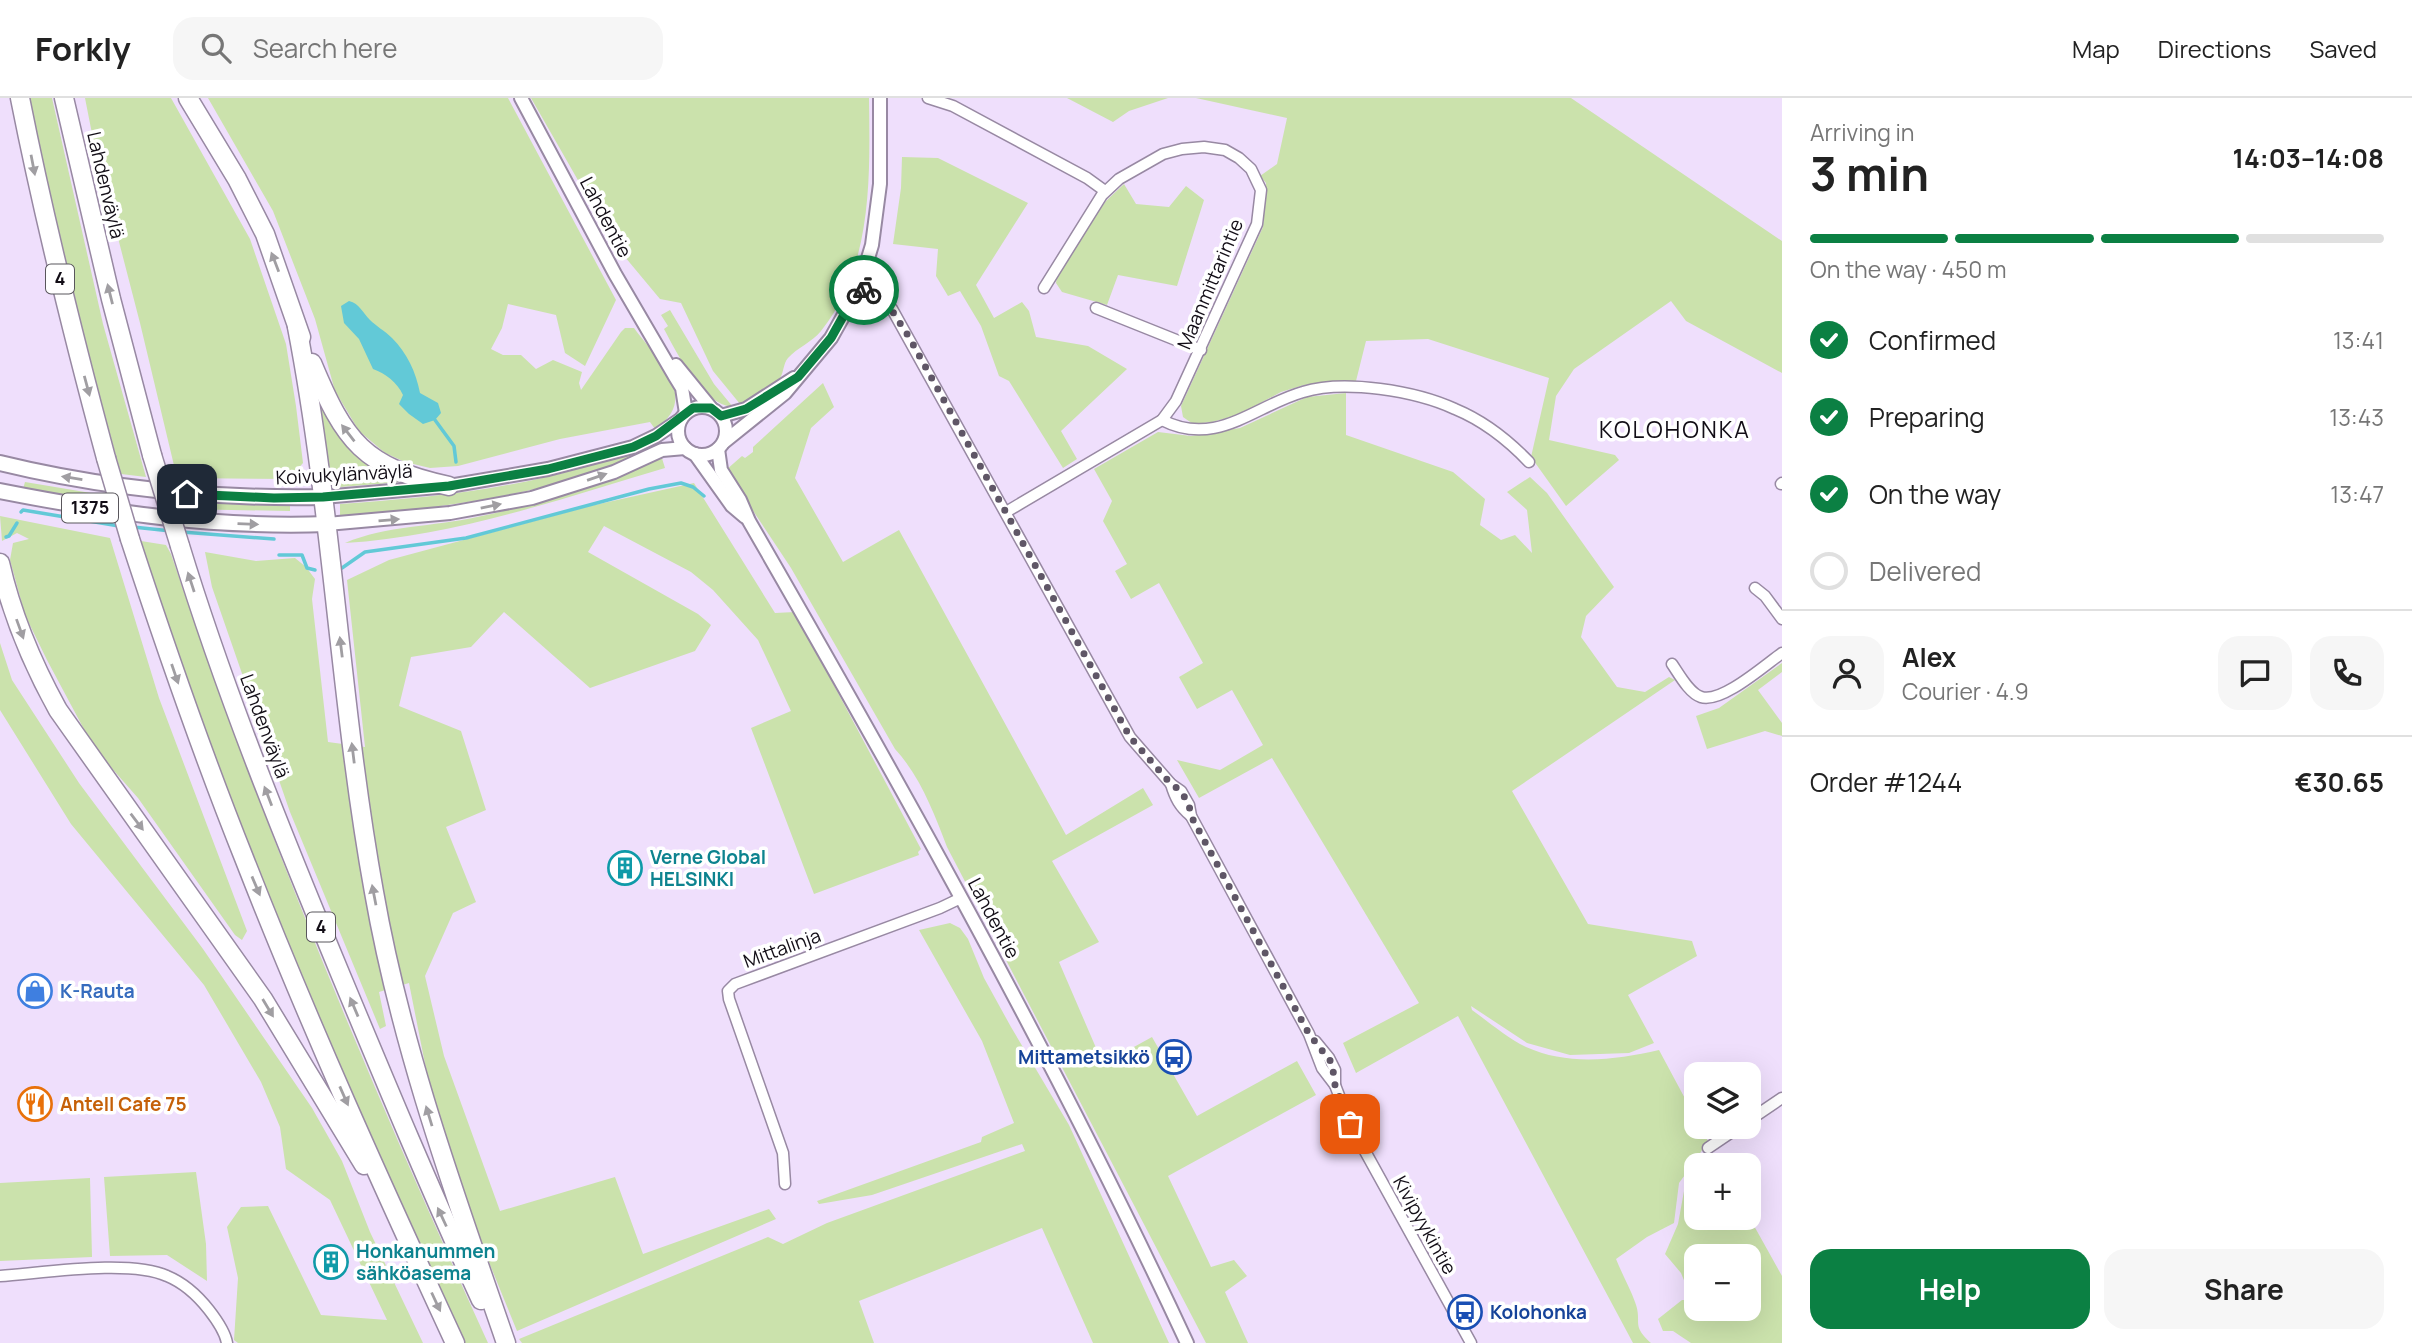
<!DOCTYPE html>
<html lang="en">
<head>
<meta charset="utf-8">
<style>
	body { margin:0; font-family:Manrope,sans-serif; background:#f6f6f6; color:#222; height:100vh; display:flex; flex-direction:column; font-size:26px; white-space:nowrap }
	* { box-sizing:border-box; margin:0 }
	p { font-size:23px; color:#767676 }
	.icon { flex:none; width:38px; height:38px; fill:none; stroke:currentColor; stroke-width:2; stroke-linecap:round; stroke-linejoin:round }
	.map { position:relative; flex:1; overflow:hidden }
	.details { display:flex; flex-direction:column; background:#fff; width:630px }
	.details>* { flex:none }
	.fabs { position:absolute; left:1684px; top:964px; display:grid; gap:14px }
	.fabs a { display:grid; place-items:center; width:77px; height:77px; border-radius:14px; background:#fff; box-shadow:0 7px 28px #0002; font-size:35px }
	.pin { position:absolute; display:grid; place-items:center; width:60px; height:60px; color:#fff; margin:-30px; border-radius:14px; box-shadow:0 4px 10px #0006 }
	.courier { position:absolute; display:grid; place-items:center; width:70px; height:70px; margin:-35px; border:5px solid #0b8043; border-radius:50%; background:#fff; color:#222; box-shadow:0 2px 9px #0007 }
	.headline em { font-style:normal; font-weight:700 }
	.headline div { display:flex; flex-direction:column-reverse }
	.headline { display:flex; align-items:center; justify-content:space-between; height:119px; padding:0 28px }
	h1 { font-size:46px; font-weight:700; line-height:52px }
	.bar { display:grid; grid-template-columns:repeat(4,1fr); gap:10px 7px; align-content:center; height:84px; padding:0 28px }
	.bar i { height:9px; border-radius:5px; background:#e0e0e0 }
	.bar .active { background:#0b8043 }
	.bar p { grid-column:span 4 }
	.line { display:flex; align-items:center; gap:18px; padding:0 28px; border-top:2px solid #e0e0e0 }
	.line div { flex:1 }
	.round { display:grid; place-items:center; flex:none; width:74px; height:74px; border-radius:21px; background:#f6f6f6 }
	ol { padding:0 28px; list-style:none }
	li { display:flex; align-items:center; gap:21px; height:77px }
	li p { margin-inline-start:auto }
	li .icon { padding:7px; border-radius:50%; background:#0b8043; color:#fff; stroke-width:4 }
	li:last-child { color:#767676 }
	li i { width:38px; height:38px; border:4px solid #e0e0e0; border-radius:50% }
	.primary-button { display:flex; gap:14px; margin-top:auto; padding:14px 28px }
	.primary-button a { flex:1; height:80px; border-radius:21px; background:#0b8043; color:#fff; font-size:28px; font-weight:700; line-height:80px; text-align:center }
	.primary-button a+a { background:#f6f6f6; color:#222 }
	header { display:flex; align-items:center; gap:42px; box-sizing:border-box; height:98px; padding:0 35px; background:#fff; border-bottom:2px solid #e0e0e0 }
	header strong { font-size:33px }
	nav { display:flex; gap:38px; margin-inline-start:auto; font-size:24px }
	.search { width:490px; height:63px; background:#f6f6f6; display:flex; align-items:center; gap:18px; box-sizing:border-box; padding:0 24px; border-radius:21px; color:#767676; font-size:26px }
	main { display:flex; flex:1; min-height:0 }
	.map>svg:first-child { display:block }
	.green { fill:#cbe2ac; fill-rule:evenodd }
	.water { fill:#62c9d7 }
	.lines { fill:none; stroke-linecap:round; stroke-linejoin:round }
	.stream { stroke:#62c9d7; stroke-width:3.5 }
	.street-casing { stroke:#9889a3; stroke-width:13 }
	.secondary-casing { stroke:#9889a3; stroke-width:16 }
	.primary-casing { stroke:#9889a3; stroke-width:18 }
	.highway-casing { stroke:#9889a3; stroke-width:21 }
	.street { stroke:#fff; stroke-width:10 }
	.secondary { stroke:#fff; stroke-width:12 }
	.primary { stroke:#fff; stroke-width:14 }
	.highway { stroke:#fff; stroke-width:18 }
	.highway-bridge-casing { stroke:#9889a3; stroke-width:21; stroke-linecap:butt }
	.highway-bridge { stroke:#fff; stroke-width:18 }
	.oneway { fill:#a09ea2 }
	.done { stroke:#5f5666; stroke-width:7; stroke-dasharray:0 12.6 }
	.route { stroke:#0b8043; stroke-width:9 }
	.labels { text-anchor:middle; stroke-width:7; stroke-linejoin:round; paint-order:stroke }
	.shield { fill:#fff; stroke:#59565c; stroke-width:2 }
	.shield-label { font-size:18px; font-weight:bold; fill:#120d16 }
	.street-label { font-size:19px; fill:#120d16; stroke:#fff }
	.culture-label { font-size:19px; font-weight:bold; fill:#0d838f; stroke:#fff; text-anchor:start }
	.shop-label { font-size:19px; font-weight:bold; fill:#366cbe; stroke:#fff; text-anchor:start }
	.transit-label { font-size:19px; font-weight:bold; fill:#164399; stroke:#fff; text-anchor:end }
	.food-label { font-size:19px; font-weight:bold; fill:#c56008; stroke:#fff; text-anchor:start }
	.quarter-label { font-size:23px; letter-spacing:2px; fill:#120d16; stroke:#fff }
</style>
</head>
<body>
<header>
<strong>Forkly</strong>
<div class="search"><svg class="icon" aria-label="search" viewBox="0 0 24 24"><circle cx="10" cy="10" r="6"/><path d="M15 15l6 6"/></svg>Search here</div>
<nav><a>Map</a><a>Directions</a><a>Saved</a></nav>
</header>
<main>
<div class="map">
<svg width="1782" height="1245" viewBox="0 0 1782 1245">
	<rect width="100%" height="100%" fill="#efdffc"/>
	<g class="green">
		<path d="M28,0H52L103,226L146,379L121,376L66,176Z"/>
		<path d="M85,0H171L250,141L286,246L296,308L303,365L289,381L177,380L140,225L95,51Z"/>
		<path d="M208,0H508L616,202L585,268L565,255L556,217L508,206L502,230L491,251L503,257H521L536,271L553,262L582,274L579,285L581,292L621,234L625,230H634C656,260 702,300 655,331L650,324L560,341L458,368L430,370L405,364L385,355L359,333L335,293L315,221L273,113Z"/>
		<path d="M531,0H869C870,78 873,168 821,233C812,244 797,250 788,260C783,266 784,274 780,280C775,289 751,304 740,306L713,273L681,205L660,201L615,147Z"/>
		<path d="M1067,0H1168L1129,13L1113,24Z"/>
		<path d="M1196,0H1571L1782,143V275L1686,223L1671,203L1574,271L1556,298L1549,342L1615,357L1619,362L1566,408L1531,359L1549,280L1428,241L1366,243L1356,283L1304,287L1281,294L1238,317L1212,324L1193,326L1183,319L1181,308L1263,129L1266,85L1260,78L1277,66L1287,20Z"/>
		<path d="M902,59L938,60L1028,105L976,187L994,220L1022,204L1029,213L1036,239L1088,248L1127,271L1061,333L1077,361L1063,370L1009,283L999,278L981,228L960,193L948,198L936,178L938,151L893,146L901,90Z"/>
		<path d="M1124,86L1136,106L1169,109L1186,88L1204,102L1177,188L1118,177L1107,207L1062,194L1056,185L1058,172L1106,103Z"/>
		<path d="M670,212L714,286L733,309C702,307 677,255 664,231L668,228L661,217Z"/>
		<path d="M823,285L834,309L811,330L795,380L843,464L899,432L1066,737L1143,690L1153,707L1052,763L1099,844L1059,864L1103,966L1152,939L1197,1018L1297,963L1316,997L1168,1078L1211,1169L1234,1162L1247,1178L1225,1194L1248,1245H1206L947,749C934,715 920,678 895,651L791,470L726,372L742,358L745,360L753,354V349Z"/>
		<path d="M316,295L392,378L403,384L328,390Z"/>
		<path d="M1346,295V337L1453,374L1485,401L1480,427L1501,442L1515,437L1532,455L1527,412L1507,394L1530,379L1547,395L1614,489L1586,518L1581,539L1617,589L1645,594L1669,579L1675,582L1512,693L1588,826L1692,843L1697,858L1628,897L1654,945L1629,955L1570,957L1527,945L1471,908L1472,912C1489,924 1507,940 1526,949C1568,968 1615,962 1659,952L1696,1021V1029H1700L1708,1043L1693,1066L1700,1058L1714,1055L1721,1067L1696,1068V1120H1748V1117L1782,1178V1245H1691L1673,1233H1663L1658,1221L1682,1202H1692L1681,1175L1665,1156L1678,1126L1686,1082L1693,1066L1679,1085L1674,1125L1647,1139L1616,1161C1622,1176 1630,1190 1635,1204C1643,1225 1630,1226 1651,1245H1633L1458,918L1356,975L1343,945L1419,905L1272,660L1199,700L1177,662L1220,672L1263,647L1232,592L1197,611L1179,579L1203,565L1159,485L1131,501L1115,473L1127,466L1103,423L1112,403L1094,371L1158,334L1191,338L1240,330L1307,299ZM1696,1158H1748V1211H1696Z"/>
		<path d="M650,346L653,351C554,397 447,409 340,419V406C445,399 553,387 650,346Z"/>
		<path d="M661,357L665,370C561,401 454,438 345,445C387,427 433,429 477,419C541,406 601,381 661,357Z"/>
		<path d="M25,384L103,397L106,405L23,391Z"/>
		<path d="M694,385L775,515L795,514L921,751L918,754L919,757L814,796L751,630L791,613L758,542L713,492L691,474L604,428L588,454L698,516L711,527L695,553L590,590L504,514L471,549L411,559L399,608L461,633L486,712L446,729L476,804L453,815L425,878L444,958L500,1113L615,1079L643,1156L769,1111L776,1121L517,1233L473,1125L431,996L409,885L379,894L386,928L380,931L290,714L212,489L205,454L256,463L295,460L306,469L315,481L312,501L328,644L365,649L347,482L389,462L590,408Z"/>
		<path d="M179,404L290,407V413L181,411Z"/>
		<path d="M0,418L110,440L159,600L247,833L242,842L235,837L138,700L94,650L47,562L25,517L10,462L13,445L29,441L17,435L2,443Z"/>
		<path d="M141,443L166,447L171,456C261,725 370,987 488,1245H462C368,1035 274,826 196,610C176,555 159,499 141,443Z"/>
		<path d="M0,545L12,582L79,685L203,851L312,1010L342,1063L370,1134L423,1245H238L234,1242L238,1180L227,1129L241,1109L268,1108L321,1217L387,1222L330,1102L286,1071L280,1029L261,984L204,887L71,726L0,612Z"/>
		<path d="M1782,565V574L1758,592L1782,625V638L1765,633L1707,651L1696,618L1719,610Z"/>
		<path d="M950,825L960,830L968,841L984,880L1011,929L1069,1027L1169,1245H1093L1042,1130L859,1203L874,1245H522L519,1241L768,1139L783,1146L827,1125L1025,1053L1022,1046L872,1097L819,1106L817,1103L981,1044L982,1039L1014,1025L982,943L919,832Z"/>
		<path d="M196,1074L206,1146L207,1183L167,1157L110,1158L104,1079Z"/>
		<path d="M90,1080L92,1159L0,1163V1085Z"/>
	</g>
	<path class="water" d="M349,203C360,206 362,214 370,222C376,228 385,233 392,240C407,255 416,274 420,295L438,305L441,315L435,322L423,326L409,316L399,306L403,297C397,284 386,276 373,271L359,241L344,225L341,208Z"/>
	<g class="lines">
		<g class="stream">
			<path d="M435,322L454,348L456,364"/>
			<path d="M21,414L23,412L119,428"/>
			<path d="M133,429L171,433"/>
			<path d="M182,434L274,441"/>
			<path d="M6,439L9,438L17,425"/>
			<path d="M279,457H302L307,470L315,472"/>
			<path d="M342,470L365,454L466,440L649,391L681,385L693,389L704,398"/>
		</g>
		<g class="street-casing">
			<g id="street">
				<path d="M928,0L953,8L1087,80L1105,93"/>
				<path d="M859,190L878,199L892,211L1130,639L1171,686L1181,693L1189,707L1191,718L1309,936L1322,970L1335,987"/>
				<path d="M1096,210L1201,252"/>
				<path d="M1162,322C1216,350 1254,308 1303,294C1344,281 1416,293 1455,311C1484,323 1508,342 1529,364"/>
				<path d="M1781,386L1782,385"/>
				<path d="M1006,414L1162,322L1176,303L1257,126L1261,92L1251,71L1239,60L1225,52L1204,49L1182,51L1163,56L1119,81L1102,97L1044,190"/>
				<path d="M1755,490L1765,498L1782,521"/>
				<path d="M1672,566C1679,576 1689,595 1701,599C1721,606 1765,567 1782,555"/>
				<path d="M1171,686C1175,700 1180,709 1191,718"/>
				<path d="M1315,943L1329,960L1335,972V987L1350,1026L1471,1245"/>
				<path d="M1748,1023L1782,1000"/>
				<path d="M1708,1050L1739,1029"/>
				<path d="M785,1086L783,1055L729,901L728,893L735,886L940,810L961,800"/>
				<path d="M0,1178C43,1175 130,1161 167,1178C184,1185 198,1198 209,1212C216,1221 225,1233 227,1245"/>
			</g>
		</g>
		<g class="secondary-casing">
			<g id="secondary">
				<path d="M521,0L615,176L674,277L682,290L686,315"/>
				<path d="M676,267L711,310"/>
				<circle cx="702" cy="333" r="24"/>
				<path d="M721,318L746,311L794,280"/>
				<path d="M724,344L785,295L831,240L859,190L872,147L880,86V0"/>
				<path d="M718,351L721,372L740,402L749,423C904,692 1056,963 1187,1245"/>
				<path d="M695,356L732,408L745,419"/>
				<path d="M323,399L449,388L548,371L633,349L656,338L681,321"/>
				<path d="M327,426L450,415L532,400L614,374L662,352L685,350"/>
			</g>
		</g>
		<g class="primary-casing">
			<g id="primary">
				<path d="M0,365C106,391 214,401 323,399"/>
				<path d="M0,393C112,415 213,430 327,426"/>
			</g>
		</g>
		<g class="highway-casing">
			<g id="highway">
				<path d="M20,0C44,121 74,241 106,360"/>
				<path d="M64,0L111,201L152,357"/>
				<path d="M188,0L237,81L265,136L301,239"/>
				<path d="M297,229C333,416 340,607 374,794C401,949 455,1097 506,1245"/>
				<path d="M312,265C345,344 363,369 449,388"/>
				<path d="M130,441C165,548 202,655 244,760C308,924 381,1085 455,1245"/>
				<path d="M180,448C225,595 283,738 342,880C387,988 432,1096 481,1202"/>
				<path d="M0,465C12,518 32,565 58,612L263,901L364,1067"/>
			</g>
		</g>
		<use href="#street" class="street"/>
		<use href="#secondary" class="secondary"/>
		<use href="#primary" class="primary"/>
		<use href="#highway" class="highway"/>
		<g class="highway-bridge-casing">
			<g id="highway-bridge">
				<path d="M152,357L180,448"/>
				<path d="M106,360L130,441"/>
			</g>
		</g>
		<use href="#highway-bridge" class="highway-bridge"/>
	</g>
	<defs><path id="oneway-solid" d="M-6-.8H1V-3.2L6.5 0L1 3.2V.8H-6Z" transform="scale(1.75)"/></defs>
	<g class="oneway">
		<use href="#oneway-solid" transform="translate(33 67) rotate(79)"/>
		<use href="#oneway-solid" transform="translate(275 164) rotate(-111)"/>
		<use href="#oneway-solid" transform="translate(110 196) rotate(-104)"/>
		<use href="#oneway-solid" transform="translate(87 288) rotate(75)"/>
		<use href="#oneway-solid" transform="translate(348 335) rotate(-128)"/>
		<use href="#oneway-solid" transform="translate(597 379) rotate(-19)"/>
		<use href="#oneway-solid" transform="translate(72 380) rotate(-171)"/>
		<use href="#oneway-solid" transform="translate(491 408) rotate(-11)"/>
		<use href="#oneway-solid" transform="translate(389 422) rotate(-5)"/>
		<use href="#oneway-solid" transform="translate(248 426) rotate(2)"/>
		<use href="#oneway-solid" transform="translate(191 484) rotate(-108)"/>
		<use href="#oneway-solid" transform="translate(20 531) rotate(70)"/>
		<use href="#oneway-solid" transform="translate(341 549) rotate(-97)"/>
		<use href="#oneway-solid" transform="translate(175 576) rotate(71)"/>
		<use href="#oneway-solid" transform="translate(353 655) rotate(-97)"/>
		<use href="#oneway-solid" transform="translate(268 698) rotate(-111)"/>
		<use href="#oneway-solid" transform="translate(137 724) rotate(53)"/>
		<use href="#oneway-solid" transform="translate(256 788) rotate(67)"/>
		<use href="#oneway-solid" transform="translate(374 797) rotate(-101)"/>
		<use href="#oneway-solid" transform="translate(354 909) rotate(-113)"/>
		<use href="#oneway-solid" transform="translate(268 910) rotate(59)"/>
		<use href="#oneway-solid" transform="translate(344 998) rotate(66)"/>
		<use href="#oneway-solid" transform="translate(429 1018) rotate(-107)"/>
		<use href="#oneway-solid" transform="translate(442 1119) rotate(-115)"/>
		<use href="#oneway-solid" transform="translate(436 1204) rotate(65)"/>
	</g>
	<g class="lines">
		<path class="done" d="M864,192L889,208L909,239L1130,639L1171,686L1181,693L1189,707L1191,718L1309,936L1332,965L1335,987L1350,1026"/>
		<path class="route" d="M187,396L274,400L323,399L449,388L548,371L633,349L656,338L693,310H711L721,318L746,311L798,279L831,240L859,190L864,192"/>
	</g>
	<defs>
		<g id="building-ring" transform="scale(1.75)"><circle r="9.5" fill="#fff" stroke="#0f9aa8" stroke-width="1.5"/><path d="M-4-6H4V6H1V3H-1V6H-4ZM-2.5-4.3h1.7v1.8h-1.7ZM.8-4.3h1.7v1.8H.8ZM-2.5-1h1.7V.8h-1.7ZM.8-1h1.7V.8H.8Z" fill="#0f9aa8"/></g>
		<g id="shop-ring" transform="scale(1.75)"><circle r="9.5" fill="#fff" stroke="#3f7fe0" stroke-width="1.5"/><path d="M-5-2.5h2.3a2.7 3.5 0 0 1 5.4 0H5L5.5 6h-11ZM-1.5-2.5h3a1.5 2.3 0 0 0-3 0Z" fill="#3f7fe0"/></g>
		<g id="bus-ring" transform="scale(1.75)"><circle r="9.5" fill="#fff" stroke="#1a4fb4" stroke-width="1.5"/><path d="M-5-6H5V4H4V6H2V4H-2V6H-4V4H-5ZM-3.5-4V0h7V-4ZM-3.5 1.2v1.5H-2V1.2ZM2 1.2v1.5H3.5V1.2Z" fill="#1a4fb4"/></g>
		<g id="restaurant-ring" transform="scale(1.75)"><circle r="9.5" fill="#fff" stroke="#e8710a" stroke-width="1.5"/><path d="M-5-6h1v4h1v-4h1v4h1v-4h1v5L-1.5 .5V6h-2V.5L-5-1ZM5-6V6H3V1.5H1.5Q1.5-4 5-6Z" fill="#e8710a"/></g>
	</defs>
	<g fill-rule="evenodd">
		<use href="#building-ring" x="625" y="770"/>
		<use href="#shop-ring" x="35" y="893"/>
		<use href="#bus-ring" x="1174" y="959"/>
		<use href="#restaurant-ring" x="35" y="1006"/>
		<use href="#building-ring" x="331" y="1164"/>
		<use href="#bus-ring" x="1465" y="1214"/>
	</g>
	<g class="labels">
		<g class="shield">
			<rect x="46" y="166.5" width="28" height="29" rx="5"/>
			<rect x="62" y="395.5" width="56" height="29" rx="5"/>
			<rect x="307" y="814.5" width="28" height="29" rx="5"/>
		</g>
		<g class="shield-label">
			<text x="60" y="187">4</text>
			<text x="90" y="416">1375</text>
			<text x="321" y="835">4</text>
		</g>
		<g class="street-label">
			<text transform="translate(106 87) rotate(77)" y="7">Lahdenväylä</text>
			<text transform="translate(606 119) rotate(62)" y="7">Lahdentie</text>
			<text transform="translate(1210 186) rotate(-67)" y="7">Maanmittarintie</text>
			<text transform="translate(344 376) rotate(-3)" y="7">Koivukylänväylä</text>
			<text transform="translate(265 628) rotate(70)" y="7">Lahdenväylä</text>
			<text transform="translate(994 820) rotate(62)" y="7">Lahdentie</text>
			<text transform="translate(782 850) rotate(-20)" y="7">Mittalinja</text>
			<text transform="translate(1425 1127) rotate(61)" y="7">Kivipyykintie</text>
		</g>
		<g class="culture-label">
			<text x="650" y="766">Verne Global<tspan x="650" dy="22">HELSINKI</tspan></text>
			<text x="356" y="1160">Honkanummen<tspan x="356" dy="22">sähköasema</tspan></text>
		</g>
		<g class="shop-label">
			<text x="60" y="900">K-Rauta</text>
		</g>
		<g class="transit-label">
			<text x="1150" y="966">Mittametsikkö</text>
			<text x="1490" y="1221" text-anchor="start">Kolohonka</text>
		</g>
		<g class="food-label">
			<text x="60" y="1013">Antell Cafe 75</text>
		</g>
		<g class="quarter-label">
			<text x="1675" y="340">KOLOHONKA</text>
		</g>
	</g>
</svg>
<div class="fabs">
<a><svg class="icon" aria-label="layers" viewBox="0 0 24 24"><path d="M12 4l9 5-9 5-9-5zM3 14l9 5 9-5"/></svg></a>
<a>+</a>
<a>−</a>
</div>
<div class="pin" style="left:1350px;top:1026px;background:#ea580c"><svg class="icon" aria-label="bag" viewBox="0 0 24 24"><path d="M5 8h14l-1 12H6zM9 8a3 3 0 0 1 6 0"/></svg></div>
<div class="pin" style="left:187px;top:396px;background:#1f2937"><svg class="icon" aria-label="home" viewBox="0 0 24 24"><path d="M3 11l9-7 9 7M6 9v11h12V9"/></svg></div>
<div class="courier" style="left:864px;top:192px"><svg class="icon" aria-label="bike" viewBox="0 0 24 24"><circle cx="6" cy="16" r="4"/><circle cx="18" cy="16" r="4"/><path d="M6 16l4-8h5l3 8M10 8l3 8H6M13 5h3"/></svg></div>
</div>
<section class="details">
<div class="headline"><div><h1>3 min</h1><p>Arriving in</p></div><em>14:03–14:08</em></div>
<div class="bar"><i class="active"></i><i class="active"></i><i class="active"></i><i></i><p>On the way · 450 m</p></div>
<ol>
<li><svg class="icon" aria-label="check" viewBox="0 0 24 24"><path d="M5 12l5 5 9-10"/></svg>Confirmed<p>13:41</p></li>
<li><svg class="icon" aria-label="check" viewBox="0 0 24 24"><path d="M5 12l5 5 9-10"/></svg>Preparing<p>13:43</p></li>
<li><svg class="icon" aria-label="check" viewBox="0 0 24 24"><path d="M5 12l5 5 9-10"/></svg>On the way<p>13:47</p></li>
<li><i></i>Delivered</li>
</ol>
<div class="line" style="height:126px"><a class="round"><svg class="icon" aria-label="person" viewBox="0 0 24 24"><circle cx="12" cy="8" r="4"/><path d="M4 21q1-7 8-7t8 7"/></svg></a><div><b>Alex</b><p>Courier · 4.9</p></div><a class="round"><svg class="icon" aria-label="chat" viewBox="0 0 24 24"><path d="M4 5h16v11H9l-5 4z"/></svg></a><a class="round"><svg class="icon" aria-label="phone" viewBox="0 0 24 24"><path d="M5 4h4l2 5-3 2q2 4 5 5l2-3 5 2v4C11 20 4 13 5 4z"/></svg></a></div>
<div class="line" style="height:91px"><div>Order #1244</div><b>€30.65</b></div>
<div class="primary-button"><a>Help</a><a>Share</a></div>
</section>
</main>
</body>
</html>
